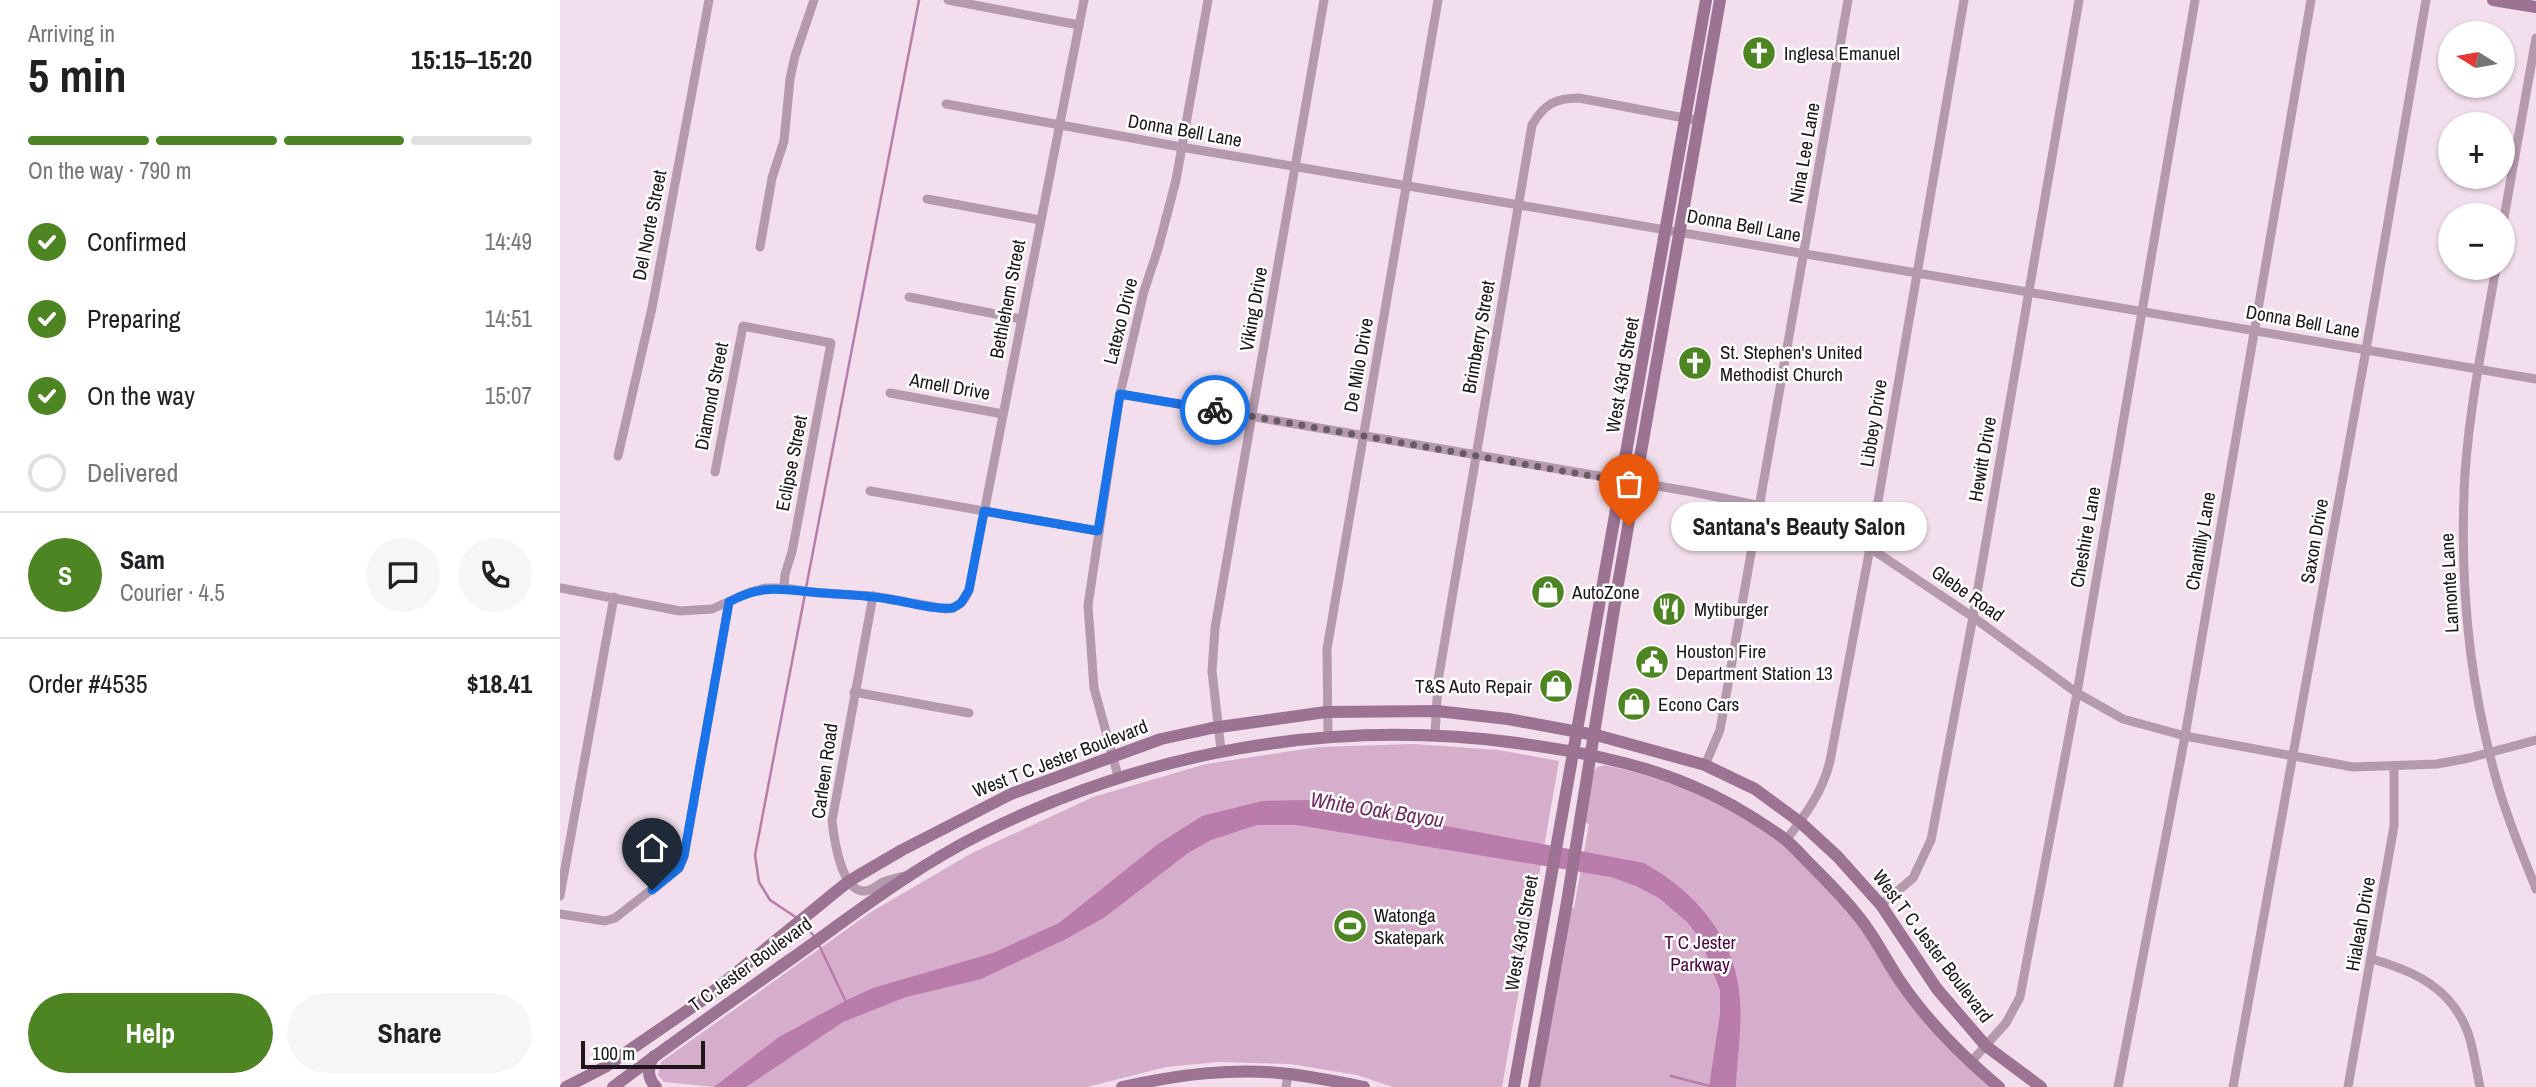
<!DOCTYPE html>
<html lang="en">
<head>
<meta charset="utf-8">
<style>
	body { margin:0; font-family:"Archivo Narrow",sans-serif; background:#f6f6f6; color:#202124; height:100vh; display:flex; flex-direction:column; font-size:26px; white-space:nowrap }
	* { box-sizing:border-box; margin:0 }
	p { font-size:23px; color:#757577 }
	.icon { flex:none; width:38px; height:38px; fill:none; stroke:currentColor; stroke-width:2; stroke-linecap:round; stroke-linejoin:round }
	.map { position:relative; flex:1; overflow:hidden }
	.drawer { display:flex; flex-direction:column; background:#fff; width:560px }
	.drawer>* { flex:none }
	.needle { width:46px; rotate:281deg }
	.controls { position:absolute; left:1878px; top:21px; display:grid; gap:14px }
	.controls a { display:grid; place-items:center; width:77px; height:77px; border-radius:50%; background:#fff; box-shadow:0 2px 5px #0004; font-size:35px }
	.scale { position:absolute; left:21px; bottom:18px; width:124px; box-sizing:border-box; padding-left:7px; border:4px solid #1d161b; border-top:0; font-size:19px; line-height:24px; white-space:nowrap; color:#1d161b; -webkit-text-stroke:5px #fff; paint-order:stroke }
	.pin { position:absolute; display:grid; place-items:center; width:60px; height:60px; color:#fff; margin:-72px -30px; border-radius:50% 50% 50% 0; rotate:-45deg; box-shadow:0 0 7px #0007 }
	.pin .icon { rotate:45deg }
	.courier { position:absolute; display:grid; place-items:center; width:70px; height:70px; margin:-35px; border:5px solid #1a73e8; border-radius:50%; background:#fff; color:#222; box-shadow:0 2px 9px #0007 }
	.bubble { position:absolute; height:49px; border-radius:24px; background:#fff; box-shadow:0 2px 5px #0004; font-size:23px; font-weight:800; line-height:49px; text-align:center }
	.overview em { font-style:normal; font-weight:800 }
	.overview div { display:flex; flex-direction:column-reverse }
	.overview { display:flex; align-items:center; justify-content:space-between; height:119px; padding:0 28px }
	h1 { font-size:46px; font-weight:800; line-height:52px }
	.bar { display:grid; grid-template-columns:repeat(4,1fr); gap:10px 7px; align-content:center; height:84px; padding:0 28px }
	.bar i { height:9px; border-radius:5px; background:#e0e0e0 }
	.bar .active { background:#4c8521 }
	.bar p { grid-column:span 4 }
	.line { display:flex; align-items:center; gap:18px; padding:0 28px; border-top:2px solid #e0e0e0 }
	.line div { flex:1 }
	.round { display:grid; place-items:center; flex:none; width:74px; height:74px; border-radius:37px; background:#f6f6f6 }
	ol { padding:0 28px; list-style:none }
	li { display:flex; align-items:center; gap:21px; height:77px }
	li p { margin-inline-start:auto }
	li .icon { padding:7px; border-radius:50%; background:#4c8521; color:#fff; stroke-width:4 }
	li:last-child { color:#757577 }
	li i { width:38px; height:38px; border:4px solid #e0e0e0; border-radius:50% }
	.button { display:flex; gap:14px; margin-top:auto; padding:14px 28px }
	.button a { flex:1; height:80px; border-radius:42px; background:#4c8521; color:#fff; font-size:28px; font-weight:800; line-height:80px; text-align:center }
	.button a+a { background:#f6f6f6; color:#202124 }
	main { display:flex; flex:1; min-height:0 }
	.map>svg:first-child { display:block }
	.green { fill:#d7adcc }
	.water { fill:#b97cab }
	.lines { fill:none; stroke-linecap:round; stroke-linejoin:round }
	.stream { stroke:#b97cab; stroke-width:2.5 }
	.street { stroke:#b599ad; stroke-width:9 }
	.secondary { stroke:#9c7392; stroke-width:12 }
	.done { stroke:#685c64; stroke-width:7; stroke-dasharray:0 12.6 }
	.route { stroke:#1a73e8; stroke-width:9 }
	.labels { text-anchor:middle; stroke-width:5; stroke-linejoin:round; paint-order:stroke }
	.poi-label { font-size:19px; fill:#1d161b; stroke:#fff; text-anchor:start }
	.street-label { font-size:19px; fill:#1d161b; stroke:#fff }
	.park-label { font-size:19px; fill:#4e0244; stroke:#fff }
	.water-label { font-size:21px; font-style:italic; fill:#702762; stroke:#fff }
</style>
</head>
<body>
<main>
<section class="drawer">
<div class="overview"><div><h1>5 min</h1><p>Arriving in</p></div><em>15:15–15:20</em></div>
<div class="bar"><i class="active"></i><i class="active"></i><i class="active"></i><i></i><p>On the way · 790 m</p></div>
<ol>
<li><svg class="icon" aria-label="check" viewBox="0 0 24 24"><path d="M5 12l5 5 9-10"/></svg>Confirmed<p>14:49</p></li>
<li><svg class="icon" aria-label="check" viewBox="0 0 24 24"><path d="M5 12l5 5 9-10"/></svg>Preparing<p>14:51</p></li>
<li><svg class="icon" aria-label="check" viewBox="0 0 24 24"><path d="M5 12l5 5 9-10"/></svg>On the way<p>15:07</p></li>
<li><i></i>Delivered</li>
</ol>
<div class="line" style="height:126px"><b class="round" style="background:#4c8521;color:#fff">S</b><div><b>Sam</b><p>Courier · 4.5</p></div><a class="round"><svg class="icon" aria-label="chat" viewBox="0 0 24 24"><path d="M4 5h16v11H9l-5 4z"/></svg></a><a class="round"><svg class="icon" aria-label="phone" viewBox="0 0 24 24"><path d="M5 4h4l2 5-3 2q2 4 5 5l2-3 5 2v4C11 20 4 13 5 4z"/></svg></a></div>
<div class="line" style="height:91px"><div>Order #4535</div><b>$18.41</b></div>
<div class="button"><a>Help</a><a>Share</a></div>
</section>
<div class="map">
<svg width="1976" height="1087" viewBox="0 0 1976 1087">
	<rect width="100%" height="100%" fill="#f2deec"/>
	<g class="green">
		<path d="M853,744L939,750L999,761L942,1087H833L797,1075L730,1064L658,1062L606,1067L527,1087H155L104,1082L98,1075L101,1062L311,912L412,853L533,797L646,764L759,747Z"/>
		<path d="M1044,765C1113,779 1176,808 1231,852C1265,880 1293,917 1321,951C1358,996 1395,1042 1433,1087H979L1010,908H1014L1029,824L1025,823L1033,773L1037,767Z"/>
	</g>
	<path class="water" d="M747,800L1084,863C1136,892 1177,939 1180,1001C1182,1029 1177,1059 1176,1087H1149L1160,1014V990L1140,939L1127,922L1099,898L1076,886L1051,877L737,825H697L651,840L628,853L545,917L506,939L421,979L346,997L283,1022L186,1087H154L219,1037L287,1000L313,988L433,953L499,923L598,844L642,816L702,801Z"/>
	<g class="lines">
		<g class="stream">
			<path d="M246,588L359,0"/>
			<path d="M237,918L210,900L199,882L195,855L245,594"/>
			<path d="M242,923L254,936"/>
			<path d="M259,945L286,1002"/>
			<path d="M1111,1076L1153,1087"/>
		</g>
		<g class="street">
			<path d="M388,0L519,25"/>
			<path d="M386,104L621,147L1976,379"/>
			<path d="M367,199L480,220"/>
			<path d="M1942,229L1976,38"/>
			<path d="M200,247L212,178L224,141L230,79L235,56L254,0"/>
			<path d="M1936,268C1924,336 1910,404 1905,473C1899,579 1909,687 1939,789C1949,823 1963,856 1976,889"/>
			<path d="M349,297L461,319"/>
			<path d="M330,393L443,414"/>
			<path d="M560,394L1133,492L1201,506L1242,518L1310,548L1413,617L1517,693L1563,719L1625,736L1793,767L1877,764L1909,758L1976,740"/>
			<path d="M58,456L92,308L149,0"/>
			<path d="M155,472L183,326L271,343L232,552L225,574L224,588"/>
			<path d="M310,491L538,531"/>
			<path d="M1,588L120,611L152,609L190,592L205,588H224L259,593L313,596L386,609C398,608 405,601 409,590L524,0"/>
			<path d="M313,596L272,821C274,838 281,891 304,891C311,891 317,885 323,882C330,879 337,878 344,876"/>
			<path d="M294,692L409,713"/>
			<path d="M875,735L878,681L972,125C984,104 996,98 1019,98L1140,121"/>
			<path d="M768,737L767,649L878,0"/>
			<path d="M661,750L652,671L655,628L764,0"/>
			<path d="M1145,765L1160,730L1288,0"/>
			<path d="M558,776L534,688L528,605L560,394L584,291L598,249L616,180L648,0"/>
			<path d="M1226,840C1245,816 1263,791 1270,761L1310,548L1404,0"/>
			<path d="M0,896L54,597"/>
			<path d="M1321,905L1353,878L1371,840L1413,617L1519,0"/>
			<path d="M0,914L45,921L55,918L119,868L124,856L169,602"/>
			<path d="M1812,959C1854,971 1892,988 1908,1033C1914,1050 1916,1069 1920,1087"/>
			<path d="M1410,1063L1446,1023L1460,997L1517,693L1635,0"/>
			<path d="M726,1087L728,1074"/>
			<path d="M1558,1087L1625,736L1751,0"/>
			<path d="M1673,1087L1806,350L1866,0"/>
			<path d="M1788,1087L1834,826V766"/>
		</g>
		<g class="secondary">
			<path d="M1933,0L1976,7"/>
			<path d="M94,1056C87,1067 87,1078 96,1087"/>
			<path d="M6,1087L45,1067L144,999L289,881L342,850L451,794L601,739L652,728L766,712L877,711L948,719L1040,736L1145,765L1195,789L1240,822L1277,856L1321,905L1377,989L1426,1046L1481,1087"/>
			<path d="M53,1087C112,1043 172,1001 231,959C293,915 353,868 421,834C585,752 767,719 949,742C1010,750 1074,761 1130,785C1162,798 1194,817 1222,837C1233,845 1242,856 1251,865C1270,884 1290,904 1305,925C1318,943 1328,963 1340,981C1367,1021 1402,1056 1439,1087"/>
			<path d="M562,1087C617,1075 673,1067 729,1074C755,1077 779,1082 804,1087"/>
			<path d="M954,1087L1146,0"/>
			<path d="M974,1087L1007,902L1058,584L1160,0"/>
		</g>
	</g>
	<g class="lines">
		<path class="done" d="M655,410L1077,484L1069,526"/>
		<path class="route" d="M92,890L119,868L124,856L169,602C204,582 227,591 264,593C287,595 311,595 334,600C353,603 374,610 393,608L401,603L409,590L424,511L538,531L560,394L655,410"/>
	</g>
	<defs>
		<g id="church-disc" transform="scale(1.75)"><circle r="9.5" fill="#4c8521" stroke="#fff"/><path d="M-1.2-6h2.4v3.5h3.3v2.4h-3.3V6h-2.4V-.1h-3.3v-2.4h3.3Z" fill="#fff"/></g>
		<g id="shop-disc" transform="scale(1.75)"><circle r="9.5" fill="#4c8521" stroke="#fff"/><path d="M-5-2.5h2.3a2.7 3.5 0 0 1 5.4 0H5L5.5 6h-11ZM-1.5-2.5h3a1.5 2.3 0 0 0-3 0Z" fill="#fff"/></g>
		<g id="restaurant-disc" transform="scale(1.75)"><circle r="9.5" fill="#4c8521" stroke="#fff"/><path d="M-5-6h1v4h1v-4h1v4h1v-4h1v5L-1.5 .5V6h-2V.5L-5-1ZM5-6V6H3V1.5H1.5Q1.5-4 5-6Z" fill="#fff"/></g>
		<g id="civic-disc" transform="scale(1.75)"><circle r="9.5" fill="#4c8521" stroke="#fff"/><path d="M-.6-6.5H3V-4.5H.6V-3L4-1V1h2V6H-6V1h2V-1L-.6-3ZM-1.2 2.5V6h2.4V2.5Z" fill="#fff"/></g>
		<g id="stadium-disc" transform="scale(1.75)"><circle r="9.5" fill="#4c8521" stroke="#fff"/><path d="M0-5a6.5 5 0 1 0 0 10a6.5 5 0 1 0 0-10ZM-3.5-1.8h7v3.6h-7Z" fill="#fff"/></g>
	</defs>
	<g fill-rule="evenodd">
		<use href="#church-disc" x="1199" y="53"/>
		<use href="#church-disc" x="1135" y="363"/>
		<use href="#shop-disc" x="988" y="592"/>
		<use href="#restaurant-disc" x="1109" y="609"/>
		<use href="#civic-disc" x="1092" y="662"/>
		<use href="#shop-disc" x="996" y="686"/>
		<use href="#shop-disc" x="1074" y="704"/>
		<use href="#stadium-disc" x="790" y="926"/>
	</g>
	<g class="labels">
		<g class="poi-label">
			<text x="1224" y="60">Inglesa Emanuel</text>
			<text x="1160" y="359">St. Stephen's United<tspan x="1160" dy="22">Methodist Church</tspan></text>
			<text x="1012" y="599">AutoZone</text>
			<text x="1134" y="616">Mytiburger</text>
			<text x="1116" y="658">Houston Fire<tspan x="1116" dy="22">Department Station 13</tspan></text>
			<text x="972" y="693" text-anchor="end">T&amp;S Auto Repair</text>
			<text x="1098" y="711">Econo Cars</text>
			<text x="814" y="922">Watonga<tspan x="814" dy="22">Skatepark</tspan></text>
		</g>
		<g class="street-label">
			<text transform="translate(625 130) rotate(10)" y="7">Donna Bell Lane</text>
			<text transform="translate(1244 153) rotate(-80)" y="7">Nina Lee Lane</text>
			<text transform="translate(89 225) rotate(-79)" y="7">Del Norte Street</text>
			<text transform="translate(1184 225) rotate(10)" y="7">Donna Bell Lane</text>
			<text transform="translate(447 299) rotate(-79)" y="7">Bethlehem Street</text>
			<text transform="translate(693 309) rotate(-80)" y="7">Viking Drive</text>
			<text transform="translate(560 321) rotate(-76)" y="7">Latexo Drive</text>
			<text transform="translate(1743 321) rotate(10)" y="7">Donna Bell Lane</text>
			<text transform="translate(918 337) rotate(-80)" y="7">Brimberry Street</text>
			<text transform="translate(798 365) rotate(-80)" y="7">De Milo Drive</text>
			<text transform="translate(1062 375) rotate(-80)" y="7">West 43rd Street</text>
			<text transform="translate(390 386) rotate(10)" y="7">Arnell Drive</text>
			<text transform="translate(151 396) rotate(-79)" y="7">Diamond Street</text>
			<text transform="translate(1313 423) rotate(-81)" y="7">Libbey Drive</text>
			<text transform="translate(1422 459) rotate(-80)" y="7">Hewitt Drive</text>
			<text transform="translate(231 463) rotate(-79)" y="7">Eclipse Street</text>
			<text transform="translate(1525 537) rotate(-80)" y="7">Cheshire Lane</text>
			<text transform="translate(1640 541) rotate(-80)" y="7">Chantilly Lane</text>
			<text transform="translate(1754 541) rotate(-80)" y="7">Saxon Drive</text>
			<text transform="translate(1889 583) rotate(-93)" y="7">Lamonte Lane</text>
			<text transform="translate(1408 593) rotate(35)" y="7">Glebe Road</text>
			<text transform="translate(500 758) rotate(-21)" y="7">West T C Jester Boulevard</text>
			<text transform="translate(264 771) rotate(-82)" y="7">Carleen Road</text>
			<text transform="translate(1800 924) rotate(-80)" y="7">Hialeah Drive</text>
			<text transform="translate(961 933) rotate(-80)" y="7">West 43rd Street</text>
			<text transform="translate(1373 946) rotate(53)" y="7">West T C Jester Boulevard</text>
			<text transform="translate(190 964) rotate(-36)" y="7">T C Jester Boulevard</text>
		</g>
		<g class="park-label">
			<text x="1140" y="949">T C Jester<tspan x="1140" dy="22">Parkway</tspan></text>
		</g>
		<g class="water-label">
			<text transform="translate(817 810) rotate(9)" y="7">White Oak Bayou</text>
		</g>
	</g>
</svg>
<div class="controls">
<a><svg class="needle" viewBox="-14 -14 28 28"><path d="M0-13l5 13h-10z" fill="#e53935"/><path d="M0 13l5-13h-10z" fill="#757577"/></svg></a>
<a>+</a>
<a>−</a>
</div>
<div class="scale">100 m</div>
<div class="pin" style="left:1069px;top:526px;background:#ea580c"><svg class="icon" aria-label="bag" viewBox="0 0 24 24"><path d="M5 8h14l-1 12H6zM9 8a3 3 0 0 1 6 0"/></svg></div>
<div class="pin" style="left:92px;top:890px;background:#1f2937"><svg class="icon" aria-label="home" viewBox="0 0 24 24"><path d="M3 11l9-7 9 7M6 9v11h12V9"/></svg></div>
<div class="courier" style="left:655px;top:410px"><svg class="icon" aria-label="bike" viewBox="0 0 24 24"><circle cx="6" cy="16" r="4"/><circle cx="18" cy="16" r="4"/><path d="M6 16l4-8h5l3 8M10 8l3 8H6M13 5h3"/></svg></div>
<div class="bubble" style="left:1111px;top:502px;width:256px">Santana's Beauty Salon</div>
</div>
</main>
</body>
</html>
